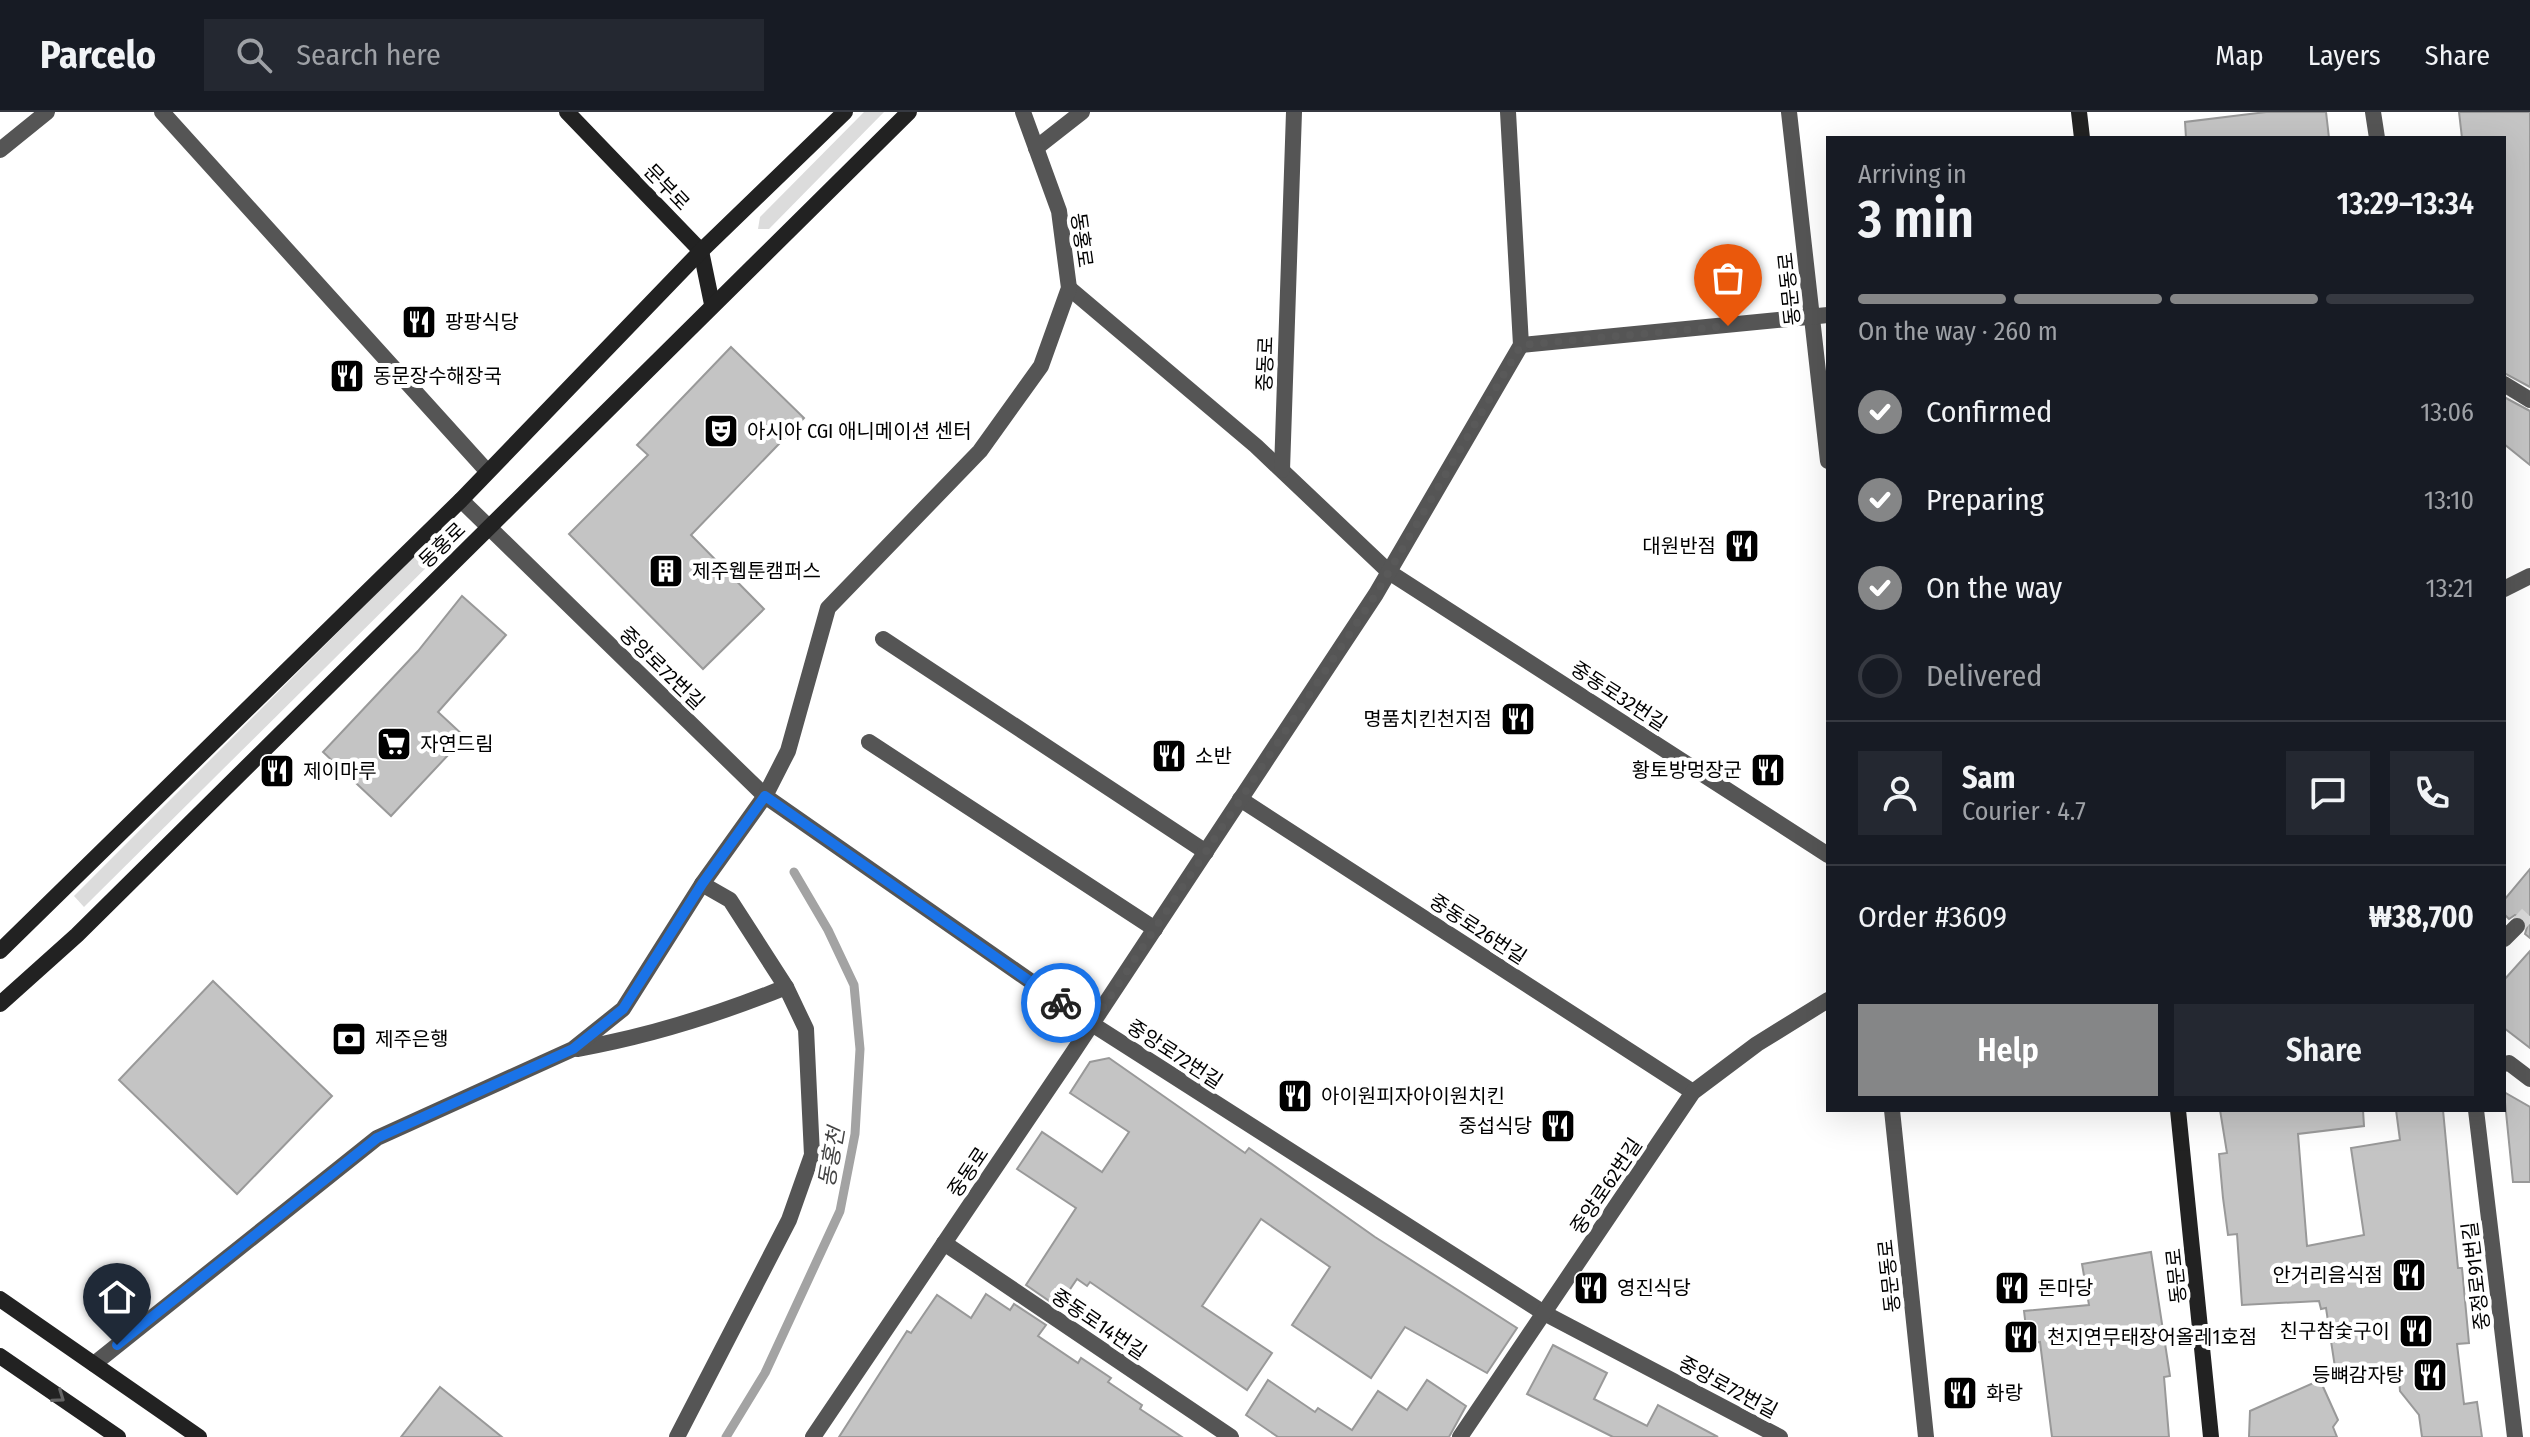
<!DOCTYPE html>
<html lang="en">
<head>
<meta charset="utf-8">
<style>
	body { margin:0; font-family:"Fira Sans Condensed","Noto Sans KR",sans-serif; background:#242831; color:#f1f3f6; height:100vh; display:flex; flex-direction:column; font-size:30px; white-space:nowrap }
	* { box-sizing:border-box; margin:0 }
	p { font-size:26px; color:#9ea1a6 }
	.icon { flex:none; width:44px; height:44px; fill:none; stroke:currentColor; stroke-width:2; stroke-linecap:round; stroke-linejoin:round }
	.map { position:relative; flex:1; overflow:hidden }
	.drawer { position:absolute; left:1826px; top:24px; width:680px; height:976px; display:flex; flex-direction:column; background:#171b24; border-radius:0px; box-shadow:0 8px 32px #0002 }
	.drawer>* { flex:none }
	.pin { position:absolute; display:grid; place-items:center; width:68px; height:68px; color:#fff; margin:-82px -34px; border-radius:50% 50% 50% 0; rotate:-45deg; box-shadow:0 0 8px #0007 }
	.pin .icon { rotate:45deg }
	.courier { position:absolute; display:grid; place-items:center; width:80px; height:80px; margin:-40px; border:6px solid #1a73e8; border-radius:50%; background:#fff; color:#222; box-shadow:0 2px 10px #0007 }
	.summary em { font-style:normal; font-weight:600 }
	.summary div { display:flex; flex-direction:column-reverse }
	.summary { display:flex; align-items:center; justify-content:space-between; height:136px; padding:0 32px }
	h1 { font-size:52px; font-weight:600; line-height:60px }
	.bar { display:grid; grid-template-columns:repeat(4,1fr); gap:12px 8px; align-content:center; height:96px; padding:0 32px }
	.bar i { height:10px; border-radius:6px; background:#363941 }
	.bar .current { background:#858687 }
	.bar p { grid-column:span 4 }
	.line { display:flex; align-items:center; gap:20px; padding:0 32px; border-top:2px solid #363941 }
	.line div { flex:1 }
	.round { display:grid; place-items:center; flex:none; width:84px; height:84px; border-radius:0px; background:#242831 }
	ol { padding:0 32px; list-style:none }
	li { display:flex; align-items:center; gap:24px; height:88px }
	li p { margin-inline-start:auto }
	li .icon { padding:8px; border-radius:50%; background:#858687; color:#fff; stroke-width:4 }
	li:last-child { color:#9ea1a6 }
	li i { width:44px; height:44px; border:4px solid #363941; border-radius:50% }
	.button { display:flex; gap:16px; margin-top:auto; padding:16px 32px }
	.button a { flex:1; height:92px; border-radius:0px; background:#858687; color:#fff; font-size:32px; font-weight:600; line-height:92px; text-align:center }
	.button a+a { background:#242831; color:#f1f3f6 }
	header { display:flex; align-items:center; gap:48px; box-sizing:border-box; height:112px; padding:0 40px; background:#171b24; border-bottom:2px solid #363941 }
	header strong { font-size:38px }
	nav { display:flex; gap:44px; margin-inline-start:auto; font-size:28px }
	.search { width:560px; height:72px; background:#242831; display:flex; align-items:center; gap:20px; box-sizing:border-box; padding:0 28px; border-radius:0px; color:#9ea1a6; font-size:30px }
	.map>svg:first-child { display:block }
	.green { fill:#dcdcdc }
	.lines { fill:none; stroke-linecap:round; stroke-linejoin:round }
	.stream { stroke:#a3a3a3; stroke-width:9 }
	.building { fill:#c4c4c4; stroke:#999; stroke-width:2 }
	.street-tunnel { stroke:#d9d9d9; stroke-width:16; stroke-dasharray:16 8; stroke-linecap:butt }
	.street { stroke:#555; stroke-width:16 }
	.secondary { stroke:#222; stroke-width:16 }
	.oneway { stroke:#646464 }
	.done { stroke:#595959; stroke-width:8; stroke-dasharray:0 14.4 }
	.route { stroke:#1a73e8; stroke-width:10 }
	.labels { text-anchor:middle; stroke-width:8; stroke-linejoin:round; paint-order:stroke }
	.street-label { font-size:20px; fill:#000; stroke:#fff }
	.poi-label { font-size:20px; fill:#000; stroke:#fff; text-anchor:start }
	.water-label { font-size:22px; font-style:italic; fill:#444; stroke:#fff }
</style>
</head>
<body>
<header>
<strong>Parcelo</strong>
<div class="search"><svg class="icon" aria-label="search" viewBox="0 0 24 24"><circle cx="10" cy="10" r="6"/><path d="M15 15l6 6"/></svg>Search here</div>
<nav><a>Map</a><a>Layers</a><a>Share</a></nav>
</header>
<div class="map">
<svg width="2530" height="1325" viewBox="0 0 2530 1325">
	<rect width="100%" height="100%" fill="#fff"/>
	<g class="green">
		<path d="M864,0H884L769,117H758L760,105Z"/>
		<path d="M441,417L451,420L452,430L84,795L74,784Z"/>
	</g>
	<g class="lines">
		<path class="stream" d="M726,1325L765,1261L840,1099L855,1022L860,937L854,873L828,818L794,760"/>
	</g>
	<g class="building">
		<path d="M2266,0H2326L2329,26H2186L2185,10Z"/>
		<path d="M2459,0H2530V275L2504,261V26H2462Z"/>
		<path d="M731,235L804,306L691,423L764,497L703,557L569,422L648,343L637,333Z"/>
		<path d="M2504,285L2530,299V353L2504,332Z"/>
		<path d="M462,484L506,523L438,600L465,625L391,704L323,640L418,539Z"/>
		<path d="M2530,757V826L2525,822L2528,812L2524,806L2515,803L2509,807L2504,802V788Z"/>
		<path d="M2530,839V936L2504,916V868Z"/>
		<path d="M213,869L332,984L237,1082L119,968Z"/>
		<path d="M1109,946L1245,1041L1249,1036L1375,1125L1517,1216L1487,1261L1405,1215L1371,1266L1292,1213L1330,1155L1261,1107L1202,1194L1272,1241L1247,1278L1090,1170L1087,1174L1077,1167L1058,1195L1026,1173L1076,1096L1017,1057L1042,1020L1102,1060L1129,1020L1070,981L1090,950Z"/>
		<path d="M2504,980L2530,995V1070H2513Z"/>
		<path d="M2220,998H2363L2364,1014L2298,1022L2307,1134L2364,1123L2351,1036L2400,1028L2396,998H2443L2458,1156H2462L2469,1231L2457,1232L2464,1292L2477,1290L2482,1325H2422L2419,1303L2400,1279L2398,1254L2336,1262L2326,1196L2321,1197L2319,1189L2242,1193L2237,1122L2228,1123L2223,1086L2219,1042L2227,1041Z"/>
		<path d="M2151,1140L2170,1264L2164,1265L2169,1325H2052L2040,1230L2028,1232L2024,1199L2089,1193L2082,1152Z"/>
		<path d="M986,1182L1010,1198L1014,1192L1046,1213L1038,1224L1078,1251L1081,1246L1111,1266L1108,1270L1142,1293L1140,1297L1182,1325H839L907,1219L911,1221L937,1183L971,1206Z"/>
		<path d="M1553,1233L1607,1261L1594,1287L1647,1314L1658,1293L1718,1325H1613L1527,1282Z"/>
		<path d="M1268,1268L1315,1300L1318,1296L1352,1318L1378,1279L1407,1298L1427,1268L1466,1294L1449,1325H1278L1246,1303Z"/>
		<path d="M2320,1268L2338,1308L2333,1315L2337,1325H2249L2250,1299Z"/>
		<path d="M440,1275L502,1325H401Z"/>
	</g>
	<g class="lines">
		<path class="street-tunnel" d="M2517,814L2530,800"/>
		<g class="street">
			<path d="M162,0L486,358"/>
			<path d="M1789,0L1828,349"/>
			<path d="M2373,0L2377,26"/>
			<path d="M1036,36L1082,0"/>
			<path d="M0,38L47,0"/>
			<path d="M1069,176L1256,334L1389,460L1828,743"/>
			<path d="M1521,233L1828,203"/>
			<path d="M2504,272L2530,288"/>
			<path d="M1282,358L1294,0"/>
			<path d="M461,388L765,684L1092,912L1544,1201L1780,1325"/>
			<path d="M2504,477L2530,464"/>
			<path d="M883,527L1206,740"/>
			<path d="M869,630L1155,817"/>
			<path d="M1240,687L1693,980"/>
			<path d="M2504,827L2517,814"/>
			<path d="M577,937C650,924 717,903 786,875"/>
			<path d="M2504,952L2509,951L2530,967"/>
			<path d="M1892,998L1926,1325"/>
			<path d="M2476,998L2515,1325"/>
			<path d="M944,1131L1231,1325"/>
			<path d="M94,1252L377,1026L573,937L623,897L702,772L765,684L788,639L828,496L980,339L1041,254L1069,176L1059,99L1023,0"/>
			<path d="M677,1325L789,1108L812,1043L806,917L786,875L730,788L702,772"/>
			<path d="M813,1325L1072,942L1376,482L1521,233L1508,0"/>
			<path d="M1460,1325L1693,980L1757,932L1828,888"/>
		</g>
		<g class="secondary">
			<path d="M567,0L701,139L712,192"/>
			<path d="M2079,0L2082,26"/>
			<path d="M0,839L461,388L701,139L845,0"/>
			<path d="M0,892L77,823L909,0"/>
			<path d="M2178,998L2211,1325"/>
			<path d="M0,1187L199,1325"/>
			<path d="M0,1244L118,1325"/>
		</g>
	</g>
	<defs><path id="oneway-chevron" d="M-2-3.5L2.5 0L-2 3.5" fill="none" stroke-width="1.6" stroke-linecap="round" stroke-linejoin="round" transform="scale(2)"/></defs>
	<use class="oneway" href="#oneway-chevron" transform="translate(59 1285) rotate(35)"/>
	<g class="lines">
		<path class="done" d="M1061,891L1092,912L1376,482L1521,233L1728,214"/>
		<path class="route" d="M117,1233L377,1026L573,937L623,897L702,772L765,684L1061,891"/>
	</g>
	<defs>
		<g id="restaurant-square" transform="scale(1.8)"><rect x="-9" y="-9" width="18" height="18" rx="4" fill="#000" stroke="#fff"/><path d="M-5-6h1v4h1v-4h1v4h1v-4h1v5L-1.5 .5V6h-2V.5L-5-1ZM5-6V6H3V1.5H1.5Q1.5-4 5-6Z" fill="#fff"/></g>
		<g id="theatre-square" transform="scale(1.8)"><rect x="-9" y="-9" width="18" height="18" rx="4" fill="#000" stroke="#fff"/><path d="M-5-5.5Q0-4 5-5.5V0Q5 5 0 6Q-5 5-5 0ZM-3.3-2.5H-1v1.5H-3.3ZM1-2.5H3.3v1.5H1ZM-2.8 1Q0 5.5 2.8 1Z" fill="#fff"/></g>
		<g id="building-square" transform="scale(1.8)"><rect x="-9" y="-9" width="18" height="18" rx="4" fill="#000" stroke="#fff"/><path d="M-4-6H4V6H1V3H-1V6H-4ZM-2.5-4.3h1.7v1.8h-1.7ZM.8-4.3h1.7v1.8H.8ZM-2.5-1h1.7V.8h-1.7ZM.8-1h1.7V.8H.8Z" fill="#fff"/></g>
		<g id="supermarket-square" transform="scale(1.8)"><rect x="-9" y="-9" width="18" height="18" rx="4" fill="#000" stroke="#fff"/><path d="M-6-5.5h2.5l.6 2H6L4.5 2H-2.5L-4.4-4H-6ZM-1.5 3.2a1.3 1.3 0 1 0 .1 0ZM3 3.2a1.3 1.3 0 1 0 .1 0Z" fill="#fff"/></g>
		<g id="bank-square" transform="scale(1.8)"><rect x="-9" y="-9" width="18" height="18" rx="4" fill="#000" stroke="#fff"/><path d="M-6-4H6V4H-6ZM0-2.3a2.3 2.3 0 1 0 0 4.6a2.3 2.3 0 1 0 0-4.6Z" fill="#fff"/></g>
	</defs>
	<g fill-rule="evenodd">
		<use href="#restaurant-square" x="419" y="210"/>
		<use href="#restaurant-square" x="347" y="264"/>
		<use href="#theatre-square" x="721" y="319"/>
		<use href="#restaurant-square" x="1742" y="434"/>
		<use href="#building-square" x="666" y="459"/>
		<use href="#restaurant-square" x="1518" y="607"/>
		<use href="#supermarket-square" x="394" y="632"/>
		<use href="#restaurant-square" x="1169" y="644"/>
		<use href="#restaurant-square" x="1768" y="658"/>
		<use href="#restaurant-square" x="277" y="659"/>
		<use href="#bank-square" x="349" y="927"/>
		<use href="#restaurant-square" x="1295" y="984"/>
		<use href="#restaurant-square" x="1558" y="1014"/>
		<use href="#restaurant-square" x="2409" y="1163"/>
		<use href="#restaurant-square" x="1591" y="1176"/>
		<use href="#restaurant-square" x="2012" y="1176"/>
		<use href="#restaurant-square" x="2416" y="1219"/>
		<use href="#restaurant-square" x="2021" y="1225"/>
		<use href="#restaurant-square" x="2430" y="1263"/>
		<use href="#restaurant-square" x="1960" y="1281"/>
	</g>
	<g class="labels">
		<g class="street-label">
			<text transform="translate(667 75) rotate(46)" y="7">문부로</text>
			<text transform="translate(1082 128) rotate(82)" y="7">동홍로</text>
			<text transform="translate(1789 177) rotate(-96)" y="7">동문동로</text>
			<text transform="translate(1265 252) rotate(-88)" y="7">중동로</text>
			<text transform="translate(442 433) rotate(-44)" y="7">동홍로</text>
			<text transform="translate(662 556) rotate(44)" y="7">중앙로72번길</text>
			<text transform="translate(1619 584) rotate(33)" y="7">중동로32번길</text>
			<text transform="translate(1478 817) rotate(33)" y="7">중동로26번길</text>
			<text transform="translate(1175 942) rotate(33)" y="7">중앙로72번길</text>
			<text transform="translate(968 1060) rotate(-56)" y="7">중동로</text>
			<text transform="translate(1606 1074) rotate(-56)" y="7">중앙로62번길</text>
			<text transform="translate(1889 1164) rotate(-96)" y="7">동문동로</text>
			<text transform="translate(2176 1164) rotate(-96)" y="7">동문로</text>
			<text transform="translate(2476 1164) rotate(-97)" y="7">중정로91번길</text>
			<text transform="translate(1099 1212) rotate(34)" y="7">중동로14번길</text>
			<text transform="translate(1728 1275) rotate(28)" y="7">중앙로72번길</text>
		</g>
		<g class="poi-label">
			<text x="445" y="217">팡팡식당</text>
			<text x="373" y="271">동문장수해장국</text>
			<text x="747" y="326">아시아 CGI 애니메이션 센터</text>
			<text x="1716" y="441" text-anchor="end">대원반점</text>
			<text x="692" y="466">제주웹툰캠퍼스</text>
			<text x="1492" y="614" text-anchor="end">명품치킨천지점</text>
			<text x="420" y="639">자연드림</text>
			<text x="1195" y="651">소반</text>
			<text x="1742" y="665" text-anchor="end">황토방멍장군</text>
			<text x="303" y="666">제이마루</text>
			<text x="375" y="934">제주은행</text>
			<text x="1321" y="991">아이원피자아이원치킨</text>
			<text x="1532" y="1021" text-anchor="end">중섭식당</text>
			<text x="2383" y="1170" text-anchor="end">안거리음식점</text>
			<text x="1617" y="1183">영진식당</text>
			<text x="2038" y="1183">돈마당</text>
			<text x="2390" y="1226" text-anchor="end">친구참숯구이</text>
			<text x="2047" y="1232">천지연무태장어올레1호점</text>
			<text x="2404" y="1270" text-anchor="end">등뼈감자탕</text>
			<text x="1986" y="1288">화랑</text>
		</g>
		<g class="water-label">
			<text transform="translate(831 1045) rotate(-80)" y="8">동홍천</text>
		</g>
	</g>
</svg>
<div class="pin" style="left:1728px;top:214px;background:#ea580c"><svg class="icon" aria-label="bag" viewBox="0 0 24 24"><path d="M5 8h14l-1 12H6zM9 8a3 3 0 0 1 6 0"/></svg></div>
<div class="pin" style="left:117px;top:1233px;background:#1f2937"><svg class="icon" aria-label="home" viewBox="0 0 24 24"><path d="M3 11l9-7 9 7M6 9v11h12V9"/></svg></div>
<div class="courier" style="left:1061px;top:891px"><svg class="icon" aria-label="bike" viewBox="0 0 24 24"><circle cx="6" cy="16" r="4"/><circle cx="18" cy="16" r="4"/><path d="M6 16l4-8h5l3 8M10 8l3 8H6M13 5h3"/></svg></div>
<section class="drawer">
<div class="summary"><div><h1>3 min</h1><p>Arriving in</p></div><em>13:29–13:34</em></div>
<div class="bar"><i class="current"></i><i class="current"></i><i class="current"></i><i></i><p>On the way · 260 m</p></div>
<ol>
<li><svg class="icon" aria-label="check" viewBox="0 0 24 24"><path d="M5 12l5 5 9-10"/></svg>Confirmed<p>13:06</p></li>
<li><svg class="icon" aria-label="check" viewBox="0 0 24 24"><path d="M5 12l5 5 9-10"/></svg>Preparing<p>13:10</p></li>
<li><svg class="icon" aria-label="check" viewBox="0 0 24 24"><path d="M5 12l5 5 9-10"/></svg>On the way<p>13:21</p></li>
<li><i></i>Delivered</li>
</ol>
<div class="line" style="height:144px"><a class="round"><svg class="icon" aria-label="person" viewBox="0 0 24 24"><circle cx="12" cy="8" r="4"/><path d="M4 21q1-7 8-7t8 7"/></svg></a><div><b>Sam</b><p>Courier · 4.7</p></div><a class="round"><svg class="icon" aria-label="chat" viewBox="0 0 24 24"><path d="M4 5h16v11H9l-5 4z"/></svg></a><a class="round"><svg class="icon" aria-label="phone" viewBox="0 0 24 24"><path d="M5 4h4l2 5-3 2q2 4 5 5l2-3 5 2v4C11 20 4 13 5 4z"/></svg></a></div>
<div class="line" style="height:104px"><div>Order #3609</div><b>₩38,700</b></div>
<div class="button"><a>Help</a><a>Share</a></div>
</section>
</div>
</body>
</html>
